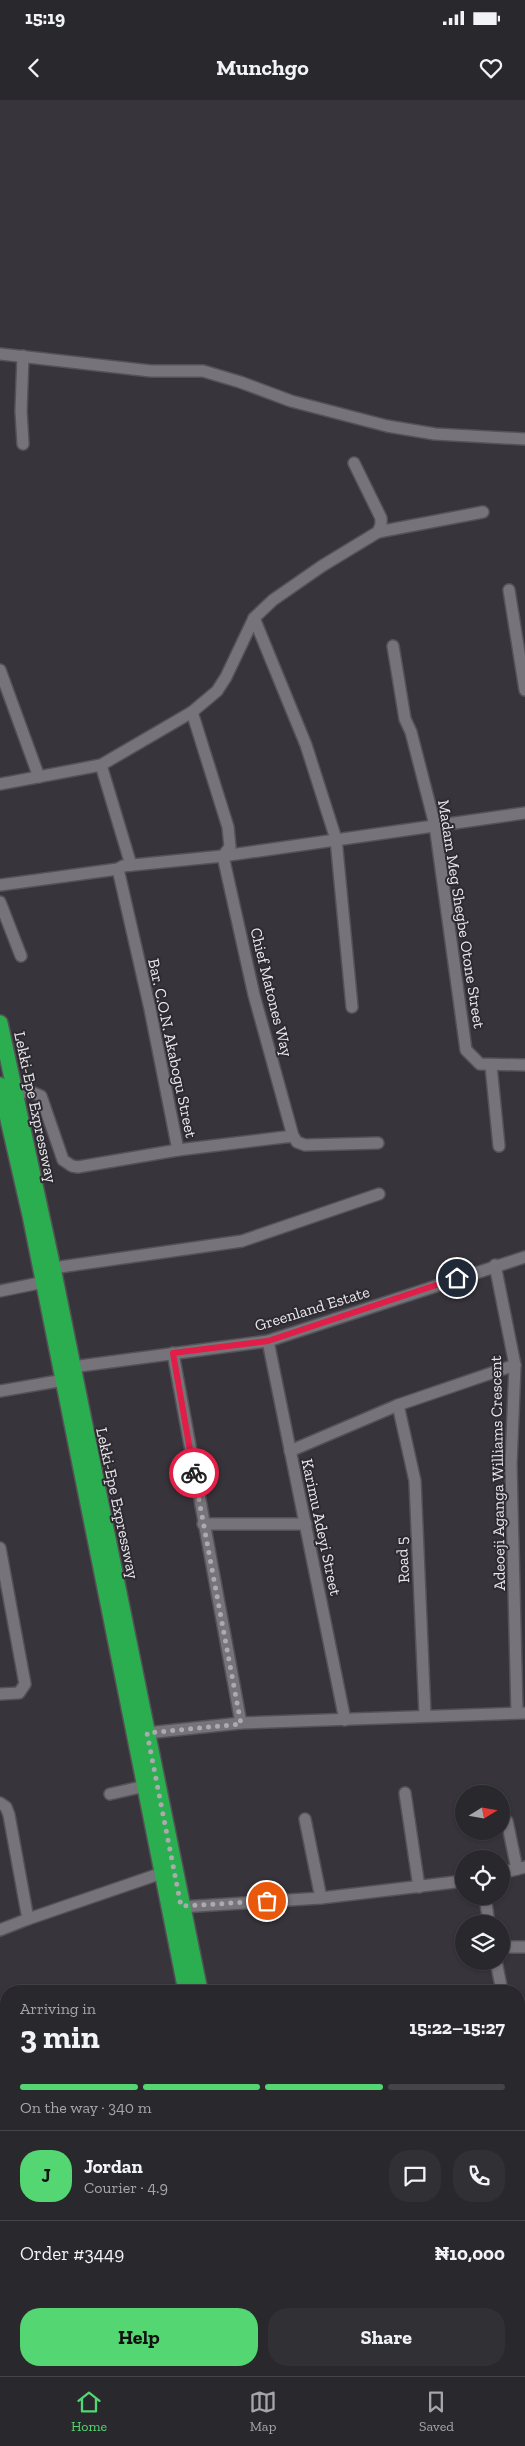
<!DOCTYPE html>
<html lang="en">
<head>
<meta charset="utf-8">
<style>
	body { margin:0; font-family:"Zilla Slab",serif; background:#313034; color:#f1f3f6; height:100vh; display:flex; flex-direction:column; font-size:19px; white-space:nowrap }
	* { box-sizing:border-box; margin:0 }
	p { font-size:16px; color:#a5a6a9 }
	.icon { flex:none; width:28px; height:28px; fill:none; stroke:currentColor; stroke-width:2; stroke-linecap:round; stroke-linejoin:round }
	.map { position:relative; flex:1; overflow:hidden }
	.side { position:absolute; left:0px; top:1885px; width:525px; height:391px; display:flex; flex-direction:column; background:#29282c; border-radius:20px 20px 0 0; box-shadow:0 1px 4px #0004,0 0 0 1px #454448 }
	.side>* { flex:none }
	.needle { width:32px; rotate:79deg }
	.buttons { position:absolute; left:455px; top:1685px; display:grid; gap:10px }
	.buttons a { display:grid; place-items:center; width:55px; height:55px; border-radius:50%; background:#29282c; box-shadow:0 1px 4px #0004,0 0 0 1px #454448; font-size:25px }
	.pin { position:absolute; display:grid; place-items:center; width:42px; height:42px; color:#fff; margin:-21px; border:2px solid #fff; border-radius:50%; box-shadow:0 1px 5px #0007 }
	.courier { position:absolute; display:grid; place-items:center; width:50px; height:50px; margin:-25px; border:4px solid #e11d48; border-radius:50%; background:#fff; color:#222; box-shadow:0 1px 6px #0007 }
	.head em { font-style:normal; font-weight:700 }
	.head div { display:flex; flex-direction:column-reverse }
	.head { display:flex; align-items:center; justify-content:space-between; height:85px; padding:0 20px }
	h1 { font-size:32px; font-weight:700; line-height:38px }
	.bar { display:grid; grid-template-columns:repeat(4,1fr); gap:8px 5px; align-content:center; height:60px; padding:0 20px }
	.bar i { height:6px; border-radius:4px; background:#454448 }
	.bar .active { background:#54d672 }
	.bar p { grid-column:span 4 }
	.line { display:flex; align-items:center; gap:12px; padding:0 20px; border-top:1px solid #454448 }
	.line div { flex:1 }
	.round { display:grid; place-items:center; flex:none; width:52px; height:52px; border-radius:20px; background:#313034 }
	.primary-button { display:flex; gap:10px; margin-top:auto; padding:10px 20px }
	.primary-button a { flex:1; height:58px; border-radius:20px; background:#54d672; color:#111; font-size:20px; font-weight:700; line-height:58px; text-align:center }
	.primary-button a+a { background:#313034; color:#f1f3f6 }
	.status { display:flex; justify-content:space-between; align-items:center; height:35px; padding:0 25px; background:#29282c; direction:ltr }
	.status svg { height:14px; fill:currentColor }
	header { display:flex; justify-content:space-between; align-items:center; height:65px; padding:0 20px; background:#29282c; font-size:22px; font-weight:700 }
	.tabs { display:flex; justify-content:space-around; align-items:center; height:70px; border-top:1px solid #454448; background:#29282c; font-size:14px; color:#a5a6a9 }
	.tabs a { display:grid; justify-items:center; gap:2px }
	.tabs .active { color:#54d672 }
	.map>svg:first-child { display:block }
	.lines { fill:none; stroke-linecap:round; stroke-linejoin:round }
	.minor-casing { stroke:#545257; stroke-width:14 }
	.highway-casing { stroke:#545257; stroke-width:18 }
	.minor { stroke:#76747a; stroke-width:11 }
	.highway { stroke:#2bae50; stroke-width:15 }
	.done { stroke:#abaaae; stroke-width:5; stroke-dasharray:0 9 }
	.route { stroke:#e11d48; stroke-width:6 }
	.labels { text-anchor:middle; stroke-width:4; stroke-linejoin:round; paint-order:stroke }
	.street-label { font-size:16px; fill:#eae9ec; stroke:#2d2b31 }
</style>
</head>
<body>
<div class="status"><b>15:19</b><svg viewBox="0 0 49 12"><path d="M0 12V9h3v3zM5 12V6h3v6zM10 12V3h3v9zM15 12V0h3v12zM26 1h20v11H26zM47 4h2v5h-2z"/></svg></div>
<header><svg class="icon" aria-label="back" viewBox="0 0 24 24"><path d="M15 5l-7 7 7 7"/></svg>Munchgo<svg class="icon" aria-label="heart" viewBox="0 0 24 24"><path d="M12 20l-8-8c-3-5 5-10 8-4 3-6 11-1 8 4z"/></svg></header>
<div class="map">
<svg width="525" height="2276" viewBox="0 0 525 2276">
	<rect width="100%" height="100%" fill="#37353b"/>
	<g class="lines">
		<g class="minor-casing">
			<g id="minor">
				<path d="M0,254L151,271H203L240,282L291,301L387,326L435,334L525,339"/>
				<path d="M23,256L21,311L23,344"/>
				<path d="M378,432L483,412"/>
				<path d="M509,490L525,590"/>
				<path d="M254,518L306,645L336,739L352,907"/>
				<path d="M393,546L405,619L411,632L435,725L466,950L480,964L525,965"/>
				<path d="M0,570L39,677"/>
				<path d="M192,612L228,727L230,747L223,756L254,895L293,1036"/>
				<path d="M101,665L131,765"/>
				<path d="M0,684L101,665L192,612L217,591L226,577L254,518L273,500L322,466L378,432L381,425V418L354,363"/>
				<path d="M118,769L150,909L178,1050"/>
				<path d="M0,785L118,769L123,766L223,756L525,713"/>
				<path d="M0,802L21,856"/>
				<path d="M491,966L499,1046"/>
				<path d="M15,992H31L41,996L63,1060L72,1066L78,1067L178,1050L293,1036L297,1042L305,1045L378,1043"/>
				<path d="M495,1165L515,1265L511,1364L517,1613"/>
				<path d="M53,1168L242,1141L379,1094"/>
				<path d="M0,1191L44,1182"/>
				<path d="M268,1241L345,1620"/>
				<path d="M173,1253L241,1623"/>
				<path d="M72,1267L268,1241L525,1157"/>
				<path d="M0,1291L64,1280"/>
				<path d="M398,1305L415,1381L425,1615"/>
				<path d="M290,1351L398,1305L515,1265"/>
				<path d="M203,1424H306"/>
				<path d="M0,1448L25,1584L19,1593L0,1594"/>
				<path d="M147,1633L241,1623L523,1613"/>
				<path d="M405,1693L419,1787"/>
				<path d="M110,1694L145,1686"/>
				<path d="M0,1703L6,1707L9,1715L28,1819"/>
				<path d="M305,1719L321,1798"/>
				<path d="M507,1721L517,1769"/>
				<path d="M501,1773L525,1767"/>
				<path d="M485,1796L489,1824"/>
				<path d="M181,1807L321,1798L464,1781"/>
				<path d="M0,1830L28,1819L162,1773"/>
				<path d="M501,1847H525"/>
				<path d="M496,1861L502,1891"/>
				<path d="M0,1946L6,1944"/>
				<path d="M519,2191L525,2190"/>
				<path d="M0,2229L6,2259"/>
				<path d="M8,2270L9,2276"/>
				<path d="M110,2270L112,2276"/>
			</g>
		</g>
		<g class="highway-casing">
			<g id="highway">
				<path d="M0,923L53,1168L200,1891"/>
				<path d="M0,985L30,1115L186,1891"/>
				<path d="M264,2270L265,2276"/>
				<path d="M279,2270L280,2276"/>
			</g>
		</g>
		<use href="#minor" class="minor"/>
		<use href="#highway" class="highway"/>
	</g>
	<g class="lines">
		<path class="done" d="M194,1373L241,1624L147,1633L181,1806L267,1801"/>
		<path class="route" d="M194,1373L173,1253L268,1241L457,1178"/>
	</g>
	<g class="labels">
		<g class="street-label">
			<text transform="translate(462 814) rotate(81)" y="6">Madam Meg Shegbe Otone Street</text>
			<text transform="translate(272 892) rotate(76)" y="6">Chief Matones Way</text>
			<text transform="translate(173 948) rotate(78)" y="6">Bar. C.O.N. Akabogu Street</text>
			<text transform="translate(36 1007) rotate(78)" y="6">Lekki-Epe Expressway</text>
			<text transform="translate(312 1208) rotate(-17)" y="6">Greenland Estate</text>
			<text transform="translate(497 1373) rotate(-91)" y="6">Adeoeji Aganga Williams Crescent</text>
			<text transform="translate(118 1403) rotate(78)" y="6">Lekki-Epe Expressway</text>
			<text transform="translate(322 1427) rotate(78)" y="6">Karimu Adeyi Street</text>
			<text transform="translate(402 1460) rotate(-93)" y="6">Road 5</text>
		</g>
	</g>
</svg>
<div class="buttons">
<a><svg class="needle" viewBox="-14 -14 28 28"><path d="M0-13l5 13h-10z" fill="#e53935"/><path d="M0 13l5-13h-10z" fill="#a5a6a9"/></svg></a>
<a><svg class="icon" aria-label="locate" viewBox="0 0 24 24"><circle cx="12" cy="12" r="6"/><path d="M12 2v4M12 18v4M2 12h4M18 12h4"/></svg></a>
<a><svg class="icon" aria-label="layers" viewBox="0 0 24 24"><path d="M12 4l9 5-9 5-9-5zM3 14l9 5 9-5"/></svg></a>
</div>
<div class="pin" style="left:267px;top:1801px;background:#ea580c"><svg class="icon" aria-label="bag" viewBox="0 0 24 24"><path d="M5 8h14l-1 12H6zM9 8a3 3 0 0 1 6 0"/></svg></div>
<div class="pin" style="left:457px;top:1178px;background:#1f2937"><svg class="icon" aria-label="home" viewBox="0 0 24 24"><path d="M3 11l9-7 9 7M6 9v11h12V9"/></svg></div>
<div class="courier" style="left:194px;top:1373px"><svg class="icon" aria-label="bike" viewBox="0 0 24 24"><circle cx="6" cy="16" r="4"/><circle cx="18" cy="16" r="4"/><path d="M6 16l4-8h5l3 8M10 8l3 8H6M13 5h3"/></svg></div>
<section class="side">
<div class="head"><div><h1>3 min</h1><p>Arriving in</p></div><em>15:22–15:27</em></div>
<div class="bar"><i class="active"></i><i class="active"></i><i class="active"></i><i></i><p>On the way · 340 m</p></div>
<div class="line" style="height:90px"><b class="round" style="background:#54d672;color:#111">J</b><div><b>Jordan</b><p>Courier · 4.9</p></div><a class="round"><svg class="icon" aria-label="chat" viewBox="0 0 24 24"><path d="M4 5h16v11H9l-5 4z"/></svg></a><a class="round"><svg class="icon" aria-label="phone" viewBox="0 0 24 24"><path d="M5 4h4l2 5-3 2q2 4 5 5l2-3 5 2v4C11 20 4 13 5 4z"/></svg></a></div>
<div class="line" style="height:65px"><div>Order #3449</div><b>₦10,000</b></div>
<div class="primary-button"><a>Help</a><a>Share</a></div>
</section>
</div>
<nav class="tabs">
<a class="active"><svg class="icon" aria-label="home" viewBox="0 0 24 24"><path d="M3 11l9-7 9 7M6 9v11h12V9"/></svg>Home</a>
<a><svg class="icon" aria-label="map" viewBox="0 0 24 24"><path d="M3 6l6-2 6 2 6-2v14l-6 2-6-2-6 2zM9 4v14M15 6v14"/></svg>Map</a>
<a><svg class="icon" aria-label="saved" viewBox="0 0 24 24"><path d="M7 4h10v16l-5-4-5 4z"/></svg>Saved</a>
</nav>
</body>
</html>
